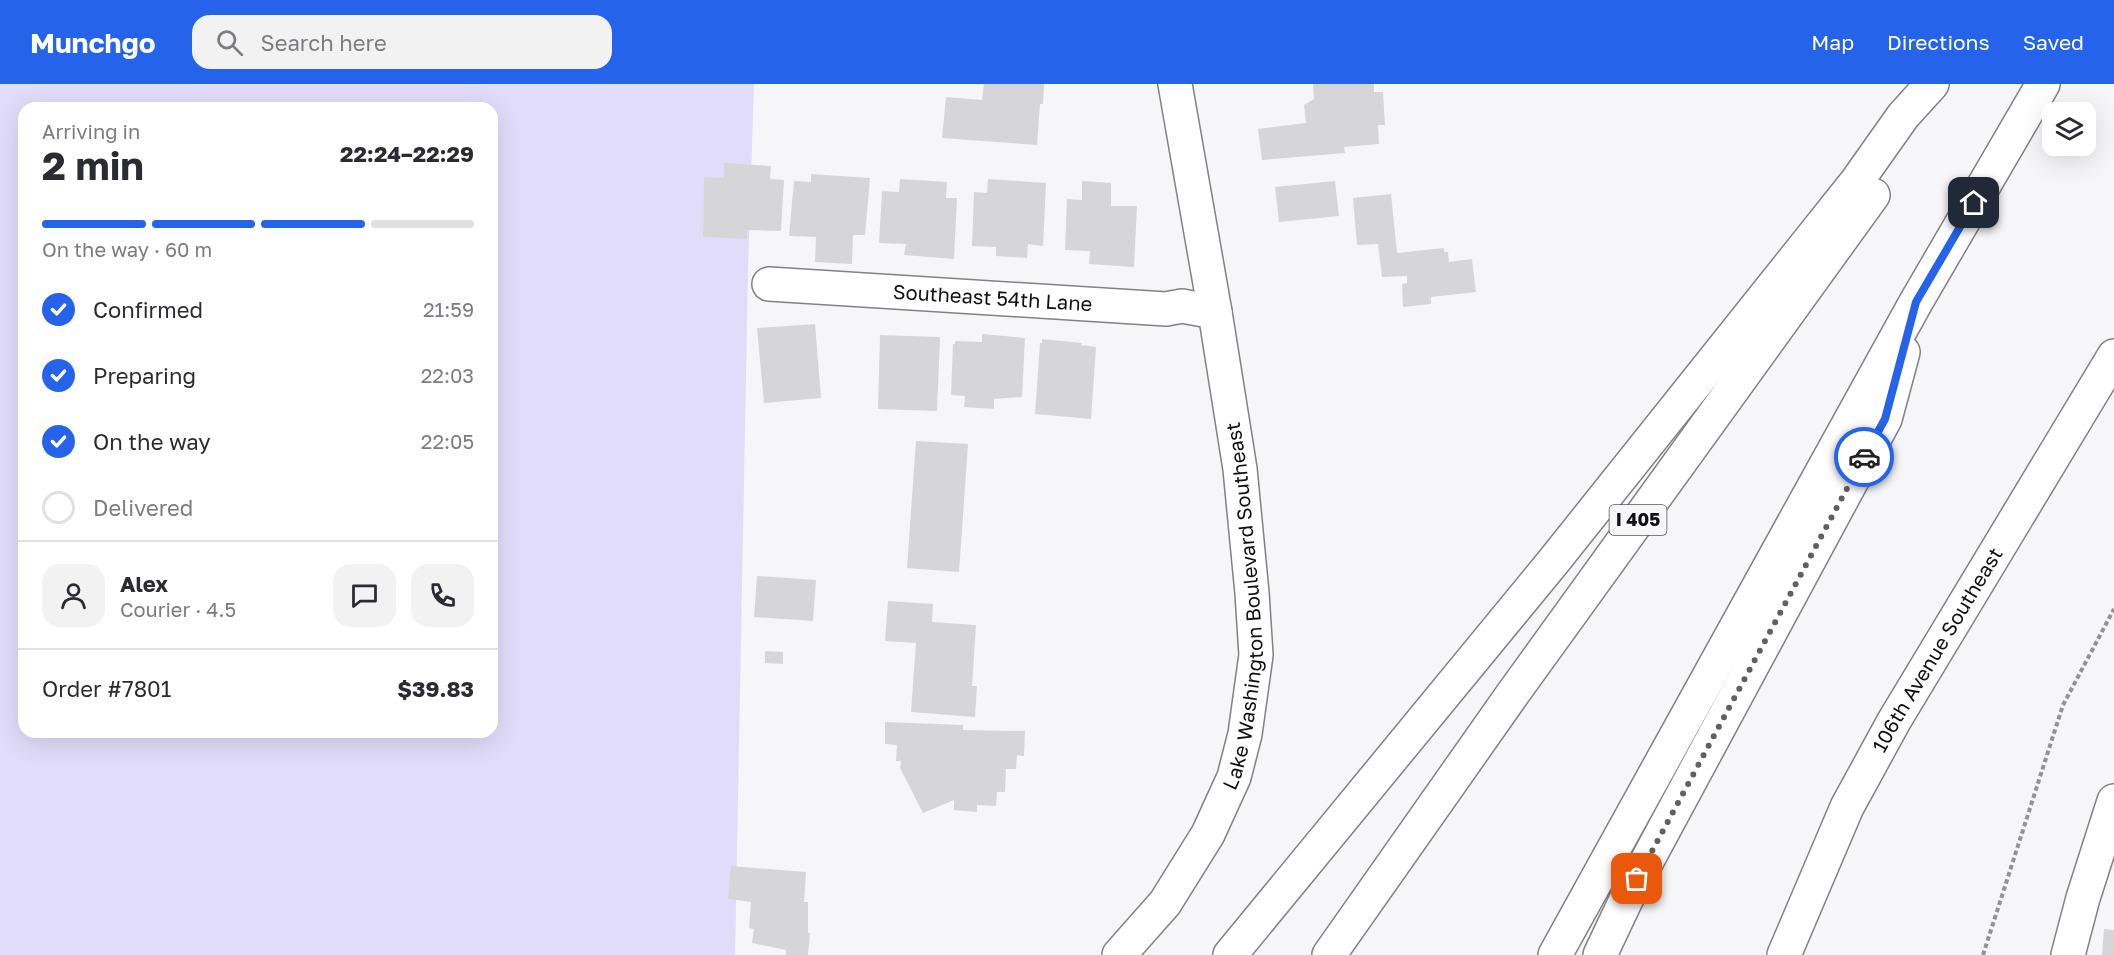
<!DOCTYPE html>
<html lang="en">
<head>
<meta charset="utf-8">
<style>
	body { margin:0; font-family:"Golos Text",sans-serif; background:#f2f2f3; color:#2b2b33; height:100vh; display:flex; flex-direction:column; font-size:22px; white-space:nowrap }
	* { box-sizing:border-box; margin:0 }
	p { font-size:20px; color:#7c7c81 }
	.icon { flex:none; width:33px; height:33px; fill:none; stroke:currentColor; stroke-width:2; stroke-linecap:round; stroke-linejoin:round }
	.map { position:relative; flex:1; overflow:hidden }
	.details { position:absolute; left:18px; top:18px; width:480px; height:636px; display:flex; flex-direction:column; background:#fff; border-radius:18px; box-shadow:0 6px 24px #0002 }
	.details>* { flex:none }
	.controls { position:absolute; left:2042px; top:18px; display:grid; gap:12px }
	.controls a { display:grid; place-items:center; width:54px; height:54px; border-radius:12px; background:#fff; box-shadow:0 6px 24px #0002; font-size:30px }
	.pin { position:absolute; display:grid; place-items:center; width:51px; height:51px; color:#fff; margin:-26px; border-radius:12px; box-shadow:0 3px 9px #0006 }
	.courier { position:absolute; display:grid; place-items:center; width:60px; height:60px; margin:-30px; border:4px solid #2563eb; border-radius:50%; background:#fff; color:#222; box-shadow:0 2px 8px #0007 }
	.headline em { font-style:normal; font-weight:700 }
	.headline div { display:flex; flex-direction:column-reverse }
	.headline { display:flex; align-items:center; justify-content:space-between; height:102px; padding:0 24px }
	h1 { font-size:39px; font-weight:700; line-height:45px }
	.bar { display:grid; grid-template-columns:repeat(4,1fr); gap:9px 6px; align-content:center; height:72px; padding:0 24px }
	.bar i { height:8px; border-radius:4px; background:#e1e1e2 }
	.bar .on { background:#2563eb }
	.bar p { grid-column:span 4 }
	.line { display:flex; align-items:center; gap:15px; padding:0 24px; border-top:2px solid #e1e1e2 }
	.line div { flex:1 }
	.round { display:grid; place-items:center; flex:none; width:63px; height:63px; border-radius:18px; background:#f2f2f3 }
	ol { padding:0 24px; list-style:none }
	li { display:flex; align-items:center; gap:18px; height:66px }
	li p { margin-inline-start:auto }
	li .icon { padding:6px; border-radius:50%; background:#2563eb; color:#fff; stroke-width:4 }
	li:last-child { color:#7c7c81 }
	li i { width:33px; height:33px; border:3px solid #e1e1e2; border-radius:50% }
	header { display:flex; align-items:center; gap:36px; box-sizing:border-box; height:84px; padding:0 30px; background:#2563eb; color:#fff }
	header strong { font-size:28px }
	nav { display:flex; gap:33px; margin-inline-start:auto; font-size:21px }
	.search { width:420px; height:54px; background:#f2f2f3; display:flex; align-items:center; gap:15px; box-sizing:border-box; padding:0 21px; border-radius:18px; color:#7c7c81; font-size:22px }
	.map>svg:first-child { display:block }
	.green { fill:#e1dcfa; fill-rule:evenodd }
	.building { fill:#d6d6d9 }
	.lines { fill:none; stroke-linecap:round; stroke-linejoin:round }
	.minor-casing { stroke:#828184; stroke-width:36 }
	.major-casing { stroke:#828184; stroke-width:36 }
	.highway-casing { stroke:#828184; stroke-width:36 }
	.path { stroke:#929193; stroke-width:4; stroke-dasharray:4.5 3; stroke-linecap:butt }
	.minor { stroke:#fff; stroke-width:33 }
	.major { stroke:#fff; stroke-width:33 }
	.highway { stroke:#fff; stroke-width:33 }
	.done { stroke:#606062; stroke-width:6; stroke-dasharray:0 10.8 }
	.route { stroke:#2563eb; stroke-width:8 }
	.labels { text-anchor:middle; stroke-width:5; stroke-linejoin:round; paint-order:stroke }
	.shield { fill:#f6f5f8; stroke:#555556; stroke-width:1.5 }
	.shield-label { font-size:18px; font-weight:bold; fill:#101011 }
	.street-label { font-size:20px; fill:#101011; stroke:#f6f5f8 }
</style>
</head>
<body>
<header>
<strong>Munchgo</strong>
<div class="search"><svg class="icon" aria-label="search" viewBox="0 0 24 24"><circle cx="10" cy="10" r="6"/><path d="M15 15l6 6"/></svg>Search here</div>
<nav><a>Map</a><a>Directions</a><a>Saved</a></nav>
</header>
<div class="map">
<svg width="2114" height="871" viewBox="0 0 2114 871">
	<rect width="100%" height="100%" fill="#f6f5f8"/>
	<path class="green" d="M0,0H754L748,186L735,871H0ZM24,24H492V648H24Z"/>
	<g class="building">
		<path d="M984,0H1044L1043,20H1040L1037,61L942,54L946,13L982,16Z"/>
		<path d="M1313,0H1374V8H1383L1385,41H1378L1379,60L1344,63L1345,69L1262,76L1258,45L1306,39L1304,21L1314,15Z"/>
		<path d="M724,79L771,82L770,95L784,96L781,147L747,146V155L703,153L704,93L724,94Z"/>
		<path d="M811,90L870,94L865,151H853L852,180L815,178L816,153L789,152L794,97L811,98Z"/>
		<path d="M900,95L947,98L946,114H957L954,175L904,171L906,160L879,159L882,107L899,108Z"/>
		<path d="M988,95L1046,99L1043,162L1028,160L1027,174L996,172V163L972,162L974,108L987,109Z"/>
		<path d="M1082,97L1111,99V122H1137L1134,183L1089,180L1090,167L1065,166L1067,115L1082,116Z"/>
		<path d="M1335,97L1339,132L1279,138L1275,103Z"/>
		<path d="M1391,110L1397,169L1444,164V168H1448L1449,178L1472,175L1476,208L1431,213V220L1403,223L1402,200L1407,199V192L1382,193L1378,160L1357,161L1353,114Z"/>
		<path d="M815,240L821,314L764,319L757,244Z"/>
		<path d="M982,250L1025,254L1022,313L994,315V325L964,323L965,312L951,311L953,260H955V257L982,258Z"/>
		<path d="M880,251L940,253L937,327L878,325Z"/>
		<path d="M1042,255L1082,259L1081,261L1096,263L1091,335L1035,330L1040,259H1042Z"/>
		<path d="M916,357L968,360L959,488L907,484Z"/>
		<path d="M757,492L816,496L813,537L754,533Z"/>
		<path d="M888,517L933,520L932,538L976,541L972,602H977L975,633L911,628L916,559L885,557Z"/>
		<path d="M765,567L783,568V580L765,579Z"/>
		<path d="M885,638L963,641V646L1025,647L1024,672L1017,671L1016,685H1006L1005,708H997L996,722L977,721V728L954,726V716L923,729L900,684L901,677H896L897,661L885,660Z"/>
		<path d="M731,782L806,788L804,818H808V849H810L808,871H786V866L752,859L754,845L749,844L751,818L728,815Z"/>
		<path d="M2104,845L2114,846V871H2102Z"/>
	</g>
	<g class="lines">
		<g class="minor-casing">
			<g id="minor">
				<path id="s1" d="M769,200L1166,225L1182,222L1215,228"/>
				<path id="s2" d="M1784,871L1847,723L1894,637L2114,272"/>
				<path d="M2068,871L2083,814L2114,717"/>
			</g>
		</g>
		<g class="major-casing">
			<g id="major">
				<path id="s3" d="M1119,871L1165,819L1208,750L1234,693L1245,650L1256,571L1252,509L1240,385L1215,228L1175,0"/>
			</g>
		</g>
		<g class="highway-casing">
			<g id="highway">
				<path d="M1230,871L1553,478L1857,97L1903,32L1932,0"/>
				<path d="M1329,871L1514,608L1873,111"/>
				<path d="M1555,871L1916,218L2043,0"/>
				<path d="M1600,871L1626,816L1885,335L1903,268"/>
			</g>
		</g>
		<path class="path" d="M1983,871L2063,621L2114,525"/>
		<use href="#minor" class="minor"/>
		<use href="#major" class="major"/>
		<use href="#highway" class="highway"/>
	</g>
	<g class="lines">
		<path class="done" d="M1637,795L1864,373"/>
		<path class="route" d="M1864,373L1885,335L1916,218L1974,119"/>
	</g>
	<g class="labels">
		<rect class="shield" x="1609.5" y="421" width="57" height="30" rx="4.5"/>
		<g class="shield-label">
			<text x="1638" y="442">I 405</text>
		</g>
		<g class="street-label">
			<text dy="7" stroke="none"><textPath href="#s1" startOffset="224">Southeast 54th Lane</textPath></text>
			<text dy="7" stroke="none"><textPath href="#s3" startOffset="386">Lake Washington Boulevard Southeast</textPath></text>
			<text dy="7" stroke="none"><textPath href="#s2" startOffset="342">106th Avenue Southeast</textPath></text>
		</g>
	</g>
</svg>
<div class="controls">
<a><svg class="icon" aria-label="layers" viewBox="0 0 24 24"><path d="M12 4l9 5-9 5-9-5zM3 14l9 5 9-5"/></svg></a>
</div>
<div class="pin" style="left:1637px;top:795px;background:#ea580c"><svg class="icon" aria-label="bag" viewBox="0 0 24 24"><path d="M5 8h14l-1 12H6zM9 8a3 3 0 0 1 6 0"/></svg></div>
<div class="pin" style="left:1974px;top:119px;background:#1f2937"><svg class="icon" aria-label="home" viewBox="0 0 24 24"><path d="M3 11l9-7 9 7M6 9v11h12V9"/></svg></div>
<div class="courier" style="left:1864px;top:373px"><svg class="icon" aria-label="car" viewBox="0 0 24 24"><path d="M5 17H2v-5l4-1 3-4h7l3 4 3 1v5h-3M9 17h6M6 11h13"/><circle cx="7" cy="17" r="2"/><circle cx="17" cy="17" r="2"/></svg></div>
<section class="details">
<div class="headline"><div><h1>2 min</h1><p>Arriving in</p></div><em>22:24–22:29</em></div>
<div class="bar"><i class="on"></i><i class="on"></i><i class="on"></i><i></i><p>On the way · 60 m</p></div>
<ol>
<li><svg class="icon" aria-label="check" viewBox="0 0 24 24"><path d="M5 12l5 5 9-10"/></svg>Confirmed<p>21:59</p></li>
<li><svg class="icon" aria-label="check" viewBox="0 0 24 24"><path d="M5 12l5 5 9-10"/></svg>Preparing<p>22:03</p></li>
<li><svg class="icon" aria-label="check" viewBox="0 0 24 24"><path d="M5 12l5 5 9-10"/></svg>On the way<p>22:05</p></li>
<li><i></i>Delivered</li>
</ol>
<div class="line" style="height:108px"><a class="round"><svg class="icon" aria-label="person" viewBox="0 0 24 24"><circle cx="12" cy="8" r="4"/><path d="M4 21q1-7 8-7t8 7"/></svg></a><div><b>Alex</b><p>Courier · 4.5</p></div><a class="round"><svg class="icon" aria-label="chat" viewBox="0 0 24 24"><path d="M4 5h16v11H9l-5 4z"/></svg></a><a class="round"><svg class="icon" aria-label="phone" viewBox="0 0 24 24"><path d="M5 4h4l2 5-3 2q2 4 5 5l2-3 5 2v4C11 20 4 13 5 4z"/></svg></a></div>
<div class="line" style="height:78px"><div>Order #7801</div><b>$39.83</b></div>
</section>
</div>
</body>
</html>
